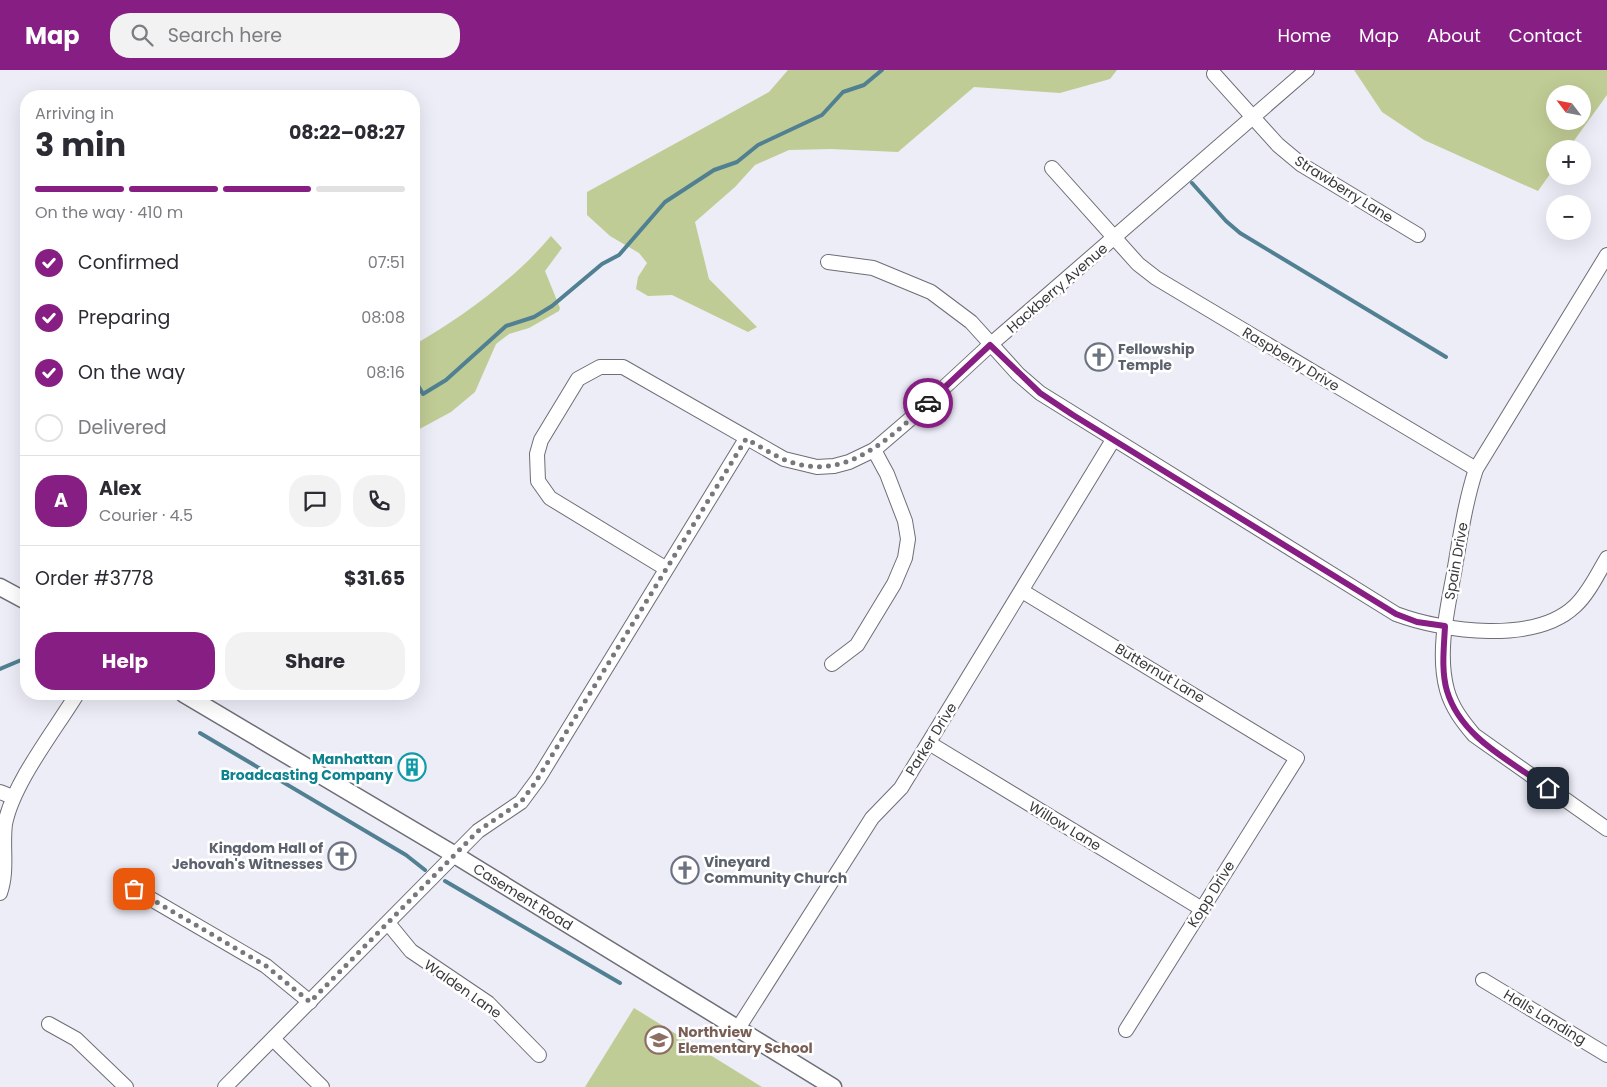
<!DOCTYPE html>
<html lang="en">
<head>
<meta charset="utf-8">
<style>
	body { margin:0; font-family:Poppins,sans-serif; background:#f2f2f3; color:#2b2b33; height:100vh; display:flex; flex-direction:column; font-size:19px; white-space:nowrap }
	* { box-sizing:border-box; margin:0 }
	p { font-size:16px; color:#7c7c81 }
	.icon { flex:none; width:28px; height:28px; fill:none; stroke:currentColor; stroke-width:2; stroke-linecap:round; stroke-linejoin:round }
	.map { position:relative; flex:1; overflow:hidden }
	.sheet { position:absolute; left:20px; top:20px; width:400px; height:610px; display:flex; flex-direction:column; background:#fff; border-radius:20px; box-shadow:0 5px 20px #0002 }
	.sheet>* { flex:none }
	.needle { width:32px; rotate:302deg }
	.controls { position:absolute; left:1546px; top:15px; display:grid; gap:10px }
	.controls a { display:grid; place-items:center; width:45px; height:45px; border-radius:50%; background:#fff; box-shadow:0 5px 20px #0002; font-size:25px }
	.pin { position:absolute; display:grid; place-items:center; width:42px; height:42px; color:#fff; margin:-21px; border-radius:10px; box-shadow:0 2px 8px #0006 }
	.courier { position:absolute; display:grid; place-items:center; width:50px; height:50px; margin:-25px; border:4px solid #871e84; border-radius:50%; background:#fff; color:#222; box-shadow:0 1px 6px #0007 }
	.overview em { font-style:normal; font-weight:700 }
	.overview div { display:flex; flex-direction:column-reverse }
	.overview { display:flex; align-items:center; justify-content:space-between; height:85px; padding:0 15px }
	h1 { font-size:32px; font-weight:700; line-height:38px }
	.bar { display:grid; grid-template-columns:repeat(4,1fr); gap:8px 5px; align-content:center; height:60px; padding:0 15px }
	.bar i { height:6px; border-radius:4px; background:#e1e1e2 }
	.bar .on { background:#871e84 }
	.bar p { grid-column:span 4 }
	.line { display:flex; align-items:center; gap:12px; padding:0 15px; border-top:1px solid #e1e1e2 }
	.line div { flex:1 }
	.round { display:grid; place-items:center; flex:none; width:52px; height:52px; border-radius:20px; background:#f2f2f3 }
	ol { padding:0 15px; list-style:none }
	li { display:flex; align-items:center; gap:15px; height:55px }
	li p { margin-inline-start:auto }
	li .icon { padding:5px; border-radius:50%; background:#871e84; color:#fff; stroke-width:4 }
	li:last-child { color:#7c7c81 }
	li i { width:28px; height:28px; border:2px solid #e1e1e2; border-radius:50% }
	.primary-button { display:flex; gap:10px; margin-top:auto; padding:10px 15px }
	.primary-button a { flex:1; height:58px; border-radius:20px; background:#871e84; color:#fff; font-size:20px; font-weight:700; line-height:58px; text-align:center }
	.primary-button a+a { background:#f2f2f3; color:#2b2b33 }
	header { display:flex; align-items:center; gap:30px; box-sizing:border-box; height:70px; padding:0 25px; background:#871e84; color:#fff }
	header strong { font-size:24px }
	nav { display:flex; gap:28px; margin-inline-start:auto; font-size:18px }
	.search { width:350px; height:45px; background:#f2f2f3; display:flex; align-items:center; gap:12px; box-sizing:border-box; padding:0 18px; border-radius:20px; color:#7c7c81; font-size:19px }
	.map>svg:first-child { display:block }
	.green { fill:#c0cc95; fill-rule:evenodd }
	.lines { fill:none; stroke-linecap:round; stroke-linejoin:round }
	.stream { stroke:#518092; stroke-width:4 }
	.minor-casing { stroke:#6d6e76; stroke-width:16 }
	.tertiary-casing { stroke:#6d6e76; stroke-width:19 }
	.minor { stroke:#fff; stroke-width:14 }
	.tertiary { stroke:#fff; stroke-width:16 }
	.done { stroke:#77777d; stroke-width:5; stroke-dasharray:0 9 }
	.route { stroke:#871e84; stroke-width:6 }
	.labels { text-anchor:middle; stroke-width:5; stroke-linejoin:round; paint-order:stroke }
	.street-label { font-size:14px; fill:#38383c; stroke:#fff }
	.worship-label { font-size:14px; font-weight:bold; fill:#5b616d; stroke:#fff; text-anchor:start }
	.culture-label { font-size:14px; font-weight:bold; fill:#0d838f; stroke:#fff; text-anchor:end }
	.education-label { font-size:14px; font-weight:bold; fill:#785e54; stroke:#fff; text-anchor:start }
</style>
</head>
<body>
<header>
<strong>Map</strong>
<div class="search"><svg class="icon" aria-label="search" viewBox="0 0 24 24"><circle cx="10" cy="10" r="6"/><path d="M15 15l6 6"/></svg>Search here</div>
<nav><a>Home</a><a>Map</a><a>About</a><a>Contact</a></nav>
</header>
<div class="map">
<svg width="1607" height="1017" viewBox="0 0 1607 1017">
	<rect width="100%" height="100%" fill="#ecedf7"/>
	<g class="green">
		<path d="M788,0H1117L1110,9L1060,23L974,17L898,82L831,79L789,80L755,95L735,117L695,152L709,209L757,257L748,262L672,225L648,226L636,219L638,207L647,193L639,183L610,166L587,145V122L769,22Z"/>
		<path d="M1354,0H1607V25L1568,79H1555V97L1538,121L1424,70L1382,42ZM1555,24H1582V51H1555Z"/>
		<path d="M551,166L562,178L545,201L560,238L559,241L529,258L509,264L496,274L475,322L451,342L414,362V275C462,247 515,209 551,166Z"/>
		<path d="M634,938L762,1017H585Z"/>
	</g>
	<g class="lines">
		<g class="stream">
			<path d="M1192,113L1226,151L1240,163L1446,287"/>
			<path d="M414,314H417L423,324L446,310L506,256L534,247L552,236L602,194L619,185L665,132L714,100L737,92L758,75L822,45L843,22L864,15L882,0"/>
			<path d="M0,599L26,588"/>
			<path d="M200,663L406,785L425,800"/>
			<path d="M445,811L620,913"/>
		</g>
		<g class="minor-casing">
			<g id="minor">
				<path d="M1214,4L1278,75L1302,95L1418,165"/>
				<path d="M1052,98L1138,194L1156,208L1476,399"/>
				<path d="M1607,185L1476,399C1465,433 1460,468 1454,503C1447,541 1437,583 1447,620C1452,638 1463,652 1474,665L1607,759"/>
				<path d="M828,192L873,198L931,222L971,252L1018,304L1040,323L1396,544C1444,562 1535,574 1575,536C1589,523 1598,503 1607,488"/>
				<path d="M665,498L550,428L538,411L537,384L541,370L578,309L600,297H623L784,389L817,397L834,396L849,392L874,380L909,350L990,275L1307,0"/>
				<path d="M1022,521L1297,688L1126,960"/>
				<path d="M832,594L857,575L894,514L905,488L908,469L905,451L887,404L874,380"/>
				<path d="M929,673L1202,839"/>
				<path d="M0,722L13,727"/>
				<path d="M134,819L266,896L310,932"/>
				<path d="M0,823C8,800 2,777 5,754C13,713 55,660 77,624"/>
				<path d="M388,853L411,881L488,933L539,985"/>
				<path d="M1483,910L1607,985"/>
				<path d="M49,954L76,969L126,1017"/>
				<path d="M737,960L872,748L901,718L1113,370"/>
				<path d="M273,969L322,1017"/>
				<path d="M225,1017L478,761L521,732L538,709L746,369"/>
			</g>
		</g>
		<g class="tertiary-casing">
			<g id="tertiary">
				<path d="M0,517L26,531"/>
				<path id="s1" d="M184,624L455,785L833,1017"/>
			</g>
		</g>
		<use href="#minor" class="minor"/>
		<use href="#tertiary" class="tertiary"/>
	</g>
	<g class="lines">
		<path class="done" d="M134,819L266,896L310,932L478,761L521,732L535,713L746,369C758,375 770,383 783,389C842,415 888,370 928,333"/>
		<path class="route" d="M928,333L990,275L1040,323L1073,345L1396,544L1417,552L1445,556C1444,577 1441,601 1447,621C1461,668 1511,691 1548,718"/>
	</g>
	<defs>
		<g id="church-ring" transform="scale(1.4375)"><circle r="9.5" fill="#fff" stroke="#6b7280" stroke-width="1.5"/><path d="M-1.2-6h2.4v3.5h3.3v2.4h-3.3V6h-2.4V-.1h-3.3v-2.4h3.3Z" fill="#6b7280"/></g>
		<g id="building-ring" transform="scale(1.4375)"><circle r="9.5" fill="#fff" stroke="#0f9aa8" stroke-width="1.5"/><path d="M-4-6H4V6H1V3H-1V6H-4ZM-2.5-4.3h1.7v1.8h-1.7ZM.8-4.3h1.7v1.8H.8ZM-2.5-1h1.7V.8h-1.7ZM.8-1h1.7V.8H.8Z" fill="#0f9aa8"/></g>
		<g id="school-ring" transform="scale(1.4375)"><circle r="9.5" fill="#fff" stroke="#8d6e63" stroke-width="1.5"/><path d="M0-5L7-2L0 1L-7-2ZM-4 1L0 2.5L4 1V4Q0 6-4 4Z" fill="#8d6e63"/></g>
	</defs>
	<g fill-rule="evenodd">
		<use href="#church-ring" x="1099" y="287"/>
		<use href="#building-ring" x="412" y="697"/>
		<use href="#church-ring" x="342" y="786"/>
		<use href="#church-ring" x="685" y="800"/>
		<use href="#school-ring" x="659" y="970"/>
	</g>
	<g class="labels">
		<g class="street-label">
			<text transform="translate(1344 119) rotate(32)" y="5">Strawberry Lane</text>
			<text transform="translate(1057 218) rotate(-41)" y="5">Hackberry Avenue</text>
			<text transform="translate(1291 289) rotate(31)" y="5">Raspberry Drive</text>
			<text transform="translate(1456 491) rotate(-80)" y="5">Spain Drive</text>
			<text transform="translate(1160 603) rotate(31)" y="5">Butternut Lane</text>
			<text transform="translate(931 669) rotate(-58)" y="5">Parker Drive</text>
			<text transform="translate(1065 756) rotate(31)" y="5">Willow Lane</text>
			<text transform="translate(1211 824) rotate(-58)" y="5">Kopp Drive</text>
			<text dy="5" stroke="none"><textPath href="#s1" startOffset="395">Casement Road</textPath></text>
			<text transform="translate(463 919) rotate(35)" y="5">Walden Lane</text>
			<text transform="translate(1545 947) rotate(31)" y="5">Halls Landing</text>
		</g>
		<g class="worship-label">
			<text x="1118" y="284">Fellowship<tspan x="1118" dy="16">Temple</tspan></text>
			<text x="323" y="783" text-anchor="end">Kingdom Hall of<tspan x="323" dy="16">Jehovah's Witnesses</tspan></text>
			<text x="704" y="797">Vineyard<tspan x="704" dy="16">Community Church</tspan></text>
		</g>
		<g class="culture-label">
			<text x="393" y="694">Manhattan<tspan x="393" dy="16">Broadcasting Company</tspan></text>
		</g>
		<g class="education-label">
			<text x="678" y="967">Northview<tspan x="678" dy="16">Elementary School</tspan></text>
		</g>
	</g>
</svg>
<div class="controls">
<a><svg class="needle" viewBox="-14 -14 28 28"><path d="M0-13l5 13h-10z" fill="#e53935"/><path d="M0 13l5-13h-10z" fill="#7c7c81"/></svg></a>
<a>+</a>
<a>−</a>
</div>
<div class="pin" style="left:134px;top:819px;background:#ea580c"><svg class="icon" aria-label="bag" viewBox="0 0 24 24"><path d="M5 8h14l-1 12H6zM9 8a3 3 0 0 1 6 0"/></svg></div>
<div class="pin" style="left:1548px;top:718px;background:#1f2937"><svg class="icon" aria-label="home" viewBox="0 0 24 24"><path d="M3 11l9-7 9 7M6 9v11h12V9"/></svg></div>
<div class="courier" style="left:928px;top:333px"><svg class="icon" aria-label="car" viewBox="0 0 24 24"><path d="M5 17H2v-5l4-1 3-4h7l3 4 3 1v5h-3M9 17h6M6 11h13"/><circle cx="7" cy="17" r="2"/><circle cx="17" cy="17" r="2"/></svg></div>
<section class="sheet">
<div class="overview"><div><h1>3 min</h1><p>Arriving in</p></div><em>08:22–08:27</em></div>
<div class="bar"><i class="on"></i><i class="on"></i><i class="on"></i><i></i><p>On the way · 410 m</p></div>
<ol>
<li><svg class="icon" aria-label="check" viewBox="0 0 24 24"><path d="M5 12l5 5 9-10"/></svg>Confirmed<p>07:51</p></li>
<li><svg class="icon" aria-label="check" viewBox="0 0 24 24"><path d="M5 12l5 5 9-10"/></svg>Preparing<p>08:08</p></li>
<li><svg class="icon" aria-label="check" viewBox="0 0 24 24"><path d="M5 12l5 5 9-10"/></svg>On the way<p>08:16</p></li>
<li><i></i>Delivered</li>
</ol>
<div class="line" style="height:90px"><b class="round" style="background:#871e84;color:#fff">A</b><div><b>Alex</b><p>Courier · 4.5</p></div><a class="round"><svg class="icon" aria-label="chat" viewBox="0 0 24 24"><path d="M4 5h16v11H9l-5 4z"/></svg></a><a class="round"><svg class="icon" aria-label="phone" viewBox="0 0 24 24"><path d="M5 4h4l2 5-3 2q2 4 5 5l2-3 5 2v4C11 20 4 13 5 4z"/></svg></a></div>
<div class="line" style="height:65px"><div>Order #3778</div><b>$31.65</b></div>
<div class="primary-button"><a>Help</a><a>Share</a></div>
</section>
</div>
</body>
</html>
